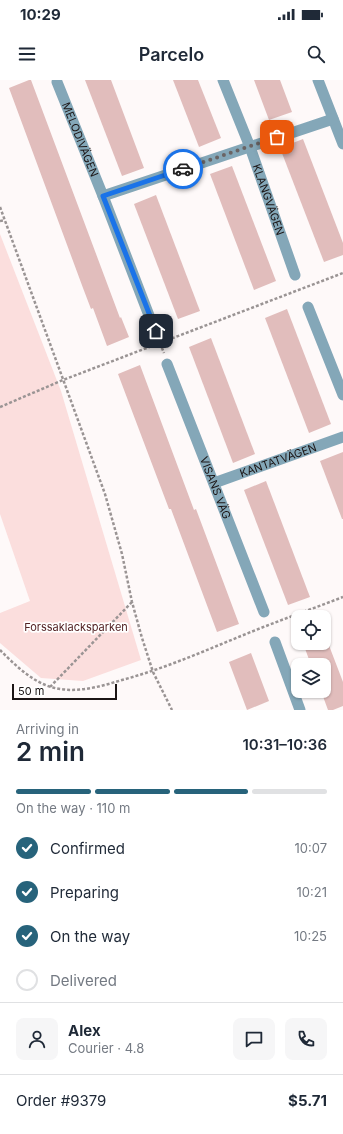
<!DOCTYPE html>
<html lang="en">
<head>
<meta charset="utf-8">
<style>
	body { margin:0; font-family:Inter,sans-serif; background:#f6f6f7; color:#1f2937; height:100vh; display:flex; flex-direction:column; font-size:15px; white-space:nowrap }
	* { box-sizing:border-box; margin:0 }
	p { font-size:13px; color:#747a83 }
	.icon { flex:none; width:22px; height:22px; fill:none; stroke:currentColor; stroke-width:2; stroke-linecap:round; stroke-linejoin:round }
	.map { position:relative; height:630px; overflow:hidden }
	.side { display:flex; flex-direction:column; background:#fff; flex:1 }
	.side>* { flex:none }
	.controls { position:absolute; left:291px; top:530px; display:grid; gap:8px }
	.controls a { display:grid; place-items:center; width:40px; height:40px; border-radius:8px; background:#fff; box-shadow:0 1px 3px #0004; font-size:20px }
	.scale { position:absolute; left:12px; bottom:10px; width:105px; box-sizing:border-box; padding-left:4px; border:2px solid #1b1414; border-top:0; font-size:11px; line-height:14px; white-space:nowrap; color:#1b1414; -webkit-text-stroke:3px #fff; paint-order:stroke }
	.pin { position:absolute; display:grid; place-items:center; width:34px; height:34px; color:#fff; margin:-17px; border-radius:8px; box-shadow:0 2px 6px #0006 }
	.courier { position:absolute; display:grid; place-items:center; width:40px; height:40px; margin:-20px; border:3px solid #1a73e8; border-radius:50%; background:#fff; color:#222; box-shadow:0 1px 5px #0007 }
	.summary em { font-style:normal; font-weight:600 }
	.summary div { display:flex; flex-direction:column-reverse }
	.summary { display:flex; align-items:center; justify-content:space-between; height:68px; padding:0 16px }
	h1 { font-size:26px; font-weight:600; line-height:30px }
	.bar { display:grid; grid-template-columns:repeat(4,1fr); gap:6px 4px; align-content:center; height:48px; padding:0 16px }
	.bar i { height:5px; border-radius:3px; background:#e0e1e3 }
	.bar .active { background:#27637b }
	.bar p { grid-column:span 4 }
	.line { display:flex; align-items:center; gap:10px; padding:0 16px; border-top:1px solid #e0e1e3 }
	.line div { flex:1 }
	.round { display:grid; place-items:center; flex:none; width:42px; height:42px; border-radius:8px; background:#f6f6f7 }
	ol { padding:0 16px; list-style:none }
	li { display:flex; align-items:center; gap:12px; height:44px }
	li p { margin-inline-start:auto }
	li .icon { padding:4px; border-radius:50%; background:#27637b; color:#fff; stroke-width:4 }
	li:last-child { color:#747a83 }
	li i { width:22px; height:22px; border:2px solid #e0e1e3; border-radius:50% }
	.status { display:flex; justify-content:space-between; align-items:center; height:28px; padding:0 20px; background:#fff; direction:ltr }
	.status svg { height:11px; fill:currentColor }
	header { display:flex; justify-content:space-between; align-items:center; height:52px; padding:0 16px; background:#fff; font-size:18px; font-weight:600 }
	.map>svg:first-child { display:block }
	.green { fill:#fbdedd }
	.building { fill:#e1bdbc }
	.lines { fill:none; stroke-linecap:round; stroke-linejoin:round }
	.path { stroke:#9a9494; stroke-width:2.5; stroke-dasharray:3 2; stroke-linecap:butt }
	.minor { stroke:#84a7b8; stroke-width:11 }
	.done { stroke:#6a6464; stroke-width:4; stroke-dasharray:0 7.2 }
	.route { stroke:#1a73e8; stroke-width:5 }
	.labels { text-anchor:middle; stroke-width:3.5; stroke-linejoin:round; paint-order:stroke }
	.street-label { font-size:11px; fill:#1b1414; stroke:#fff }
	.park-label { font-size:11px; fill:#532325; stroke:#fff }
</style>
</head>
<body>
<div class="status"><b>10:29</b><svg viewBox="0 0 49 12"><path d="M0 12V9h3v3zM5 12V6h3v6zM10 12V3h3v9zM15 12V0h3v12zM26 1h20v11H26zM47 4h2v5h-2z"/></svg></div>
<header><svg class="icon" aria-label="menu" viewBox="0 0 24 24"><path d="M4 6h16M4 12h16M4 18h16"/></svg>Parcelo<svg class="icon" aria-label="search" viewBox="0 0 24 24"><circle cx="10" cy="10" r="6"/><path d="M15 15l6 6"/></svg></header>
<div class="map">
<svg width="343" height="630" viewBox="0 0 343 630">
	<rect width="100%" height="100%" fill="#fef9f9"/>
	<path class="green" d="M0,154L61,311L141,580L83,601L41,598L0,563V533L30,521L0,434Z"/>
	<g class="building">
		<path d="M29,0H31L120,238L121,237L129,257L107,266L93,228L91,229L83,208L9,8Z"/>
		<path d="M85,0H111L144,88L122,96Z"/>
		<path d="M173,0H198L221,58L199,67Z"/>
		<path d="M254,0H280L292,32L269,40Z"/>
		<path d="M303,59L343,163V175L324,182L280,68Z"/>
		<path d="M232,86L276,201L254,210L210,94Z"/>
		<path d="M156,115L200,231L178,239L134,124Z"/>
		<path d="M287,229L331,344L309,353L265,238Z"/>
		<path d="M211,258L255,374L233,383L189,267Z"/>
		<path d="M140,285L194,430L196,429L239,544L217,552L171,429H169L118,294Z"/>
		<path d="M343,372V439H342L320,381Z"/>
		<path d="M266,401L310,517L288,525L244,410Z"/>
		<path d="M324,555H325L343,602V626L333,630H328L321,611H324V585H311L303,563H324Z"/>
		<path d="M251,573L269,621L247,630L229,582Z"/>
	</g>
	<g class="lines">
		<g class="path">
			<path d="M0,127L105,414L122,474L132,522L142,558L153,592L172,630"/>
			<path d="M0,141L5,140"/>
			<path d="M160,263L164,273"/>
			<path d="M0,327L63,300L343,193"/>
			<path d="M0,570C14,584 31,601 51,607C75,614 99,607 122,600C163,589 202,572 241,556C275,542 309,530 343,517"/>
			<path d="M50,607L132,522"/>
		</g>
		<g class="minor">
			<path id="s1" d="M223,0L250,67L295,195"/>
			<path d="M318,0L343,64"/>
			<path id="s2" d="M57,2L103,116L155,251"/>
			<path d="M103,116L333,39"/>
			<path d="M308,227L343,315"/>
			<path id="s3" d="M167,284L264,532"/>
			<path id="s4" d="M214,403L343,357"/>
			<path d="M275,562L300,630"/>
		</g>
	</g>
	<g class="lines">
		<path class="done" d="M183,89L277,57"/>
		<path class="route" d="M156,251L103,116L183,89"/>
	</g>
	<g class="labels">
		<g class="street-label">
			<text dy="4" stroke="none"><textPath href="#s2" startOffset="62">MELODIVÄGEN</textPath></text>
			<text dy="4" stroke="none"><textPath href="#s1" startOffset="128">KLANGVÄGEN</textPath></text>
			<text dy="4" stroke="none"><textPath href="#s4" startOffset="68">KANTATVÄGEN</textPath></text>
			<text dy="4" stroke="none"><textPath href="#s3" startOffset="133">VISANS VÄG</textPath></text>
		</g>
		<g class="park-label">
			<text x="76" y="551">Forssaklacksparken</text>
		</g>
	</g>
</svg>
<div class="controls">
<a><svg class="icon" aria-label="locate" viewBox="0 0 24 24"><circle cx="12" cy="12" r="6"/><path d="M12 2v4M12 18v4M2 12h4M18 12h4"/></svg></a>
<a><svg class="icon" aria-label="layers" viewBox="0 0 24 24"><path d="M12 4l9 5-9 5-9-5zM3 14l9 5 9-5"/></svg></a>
</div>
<div class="scale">50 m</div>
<div class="pin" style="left:277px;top:57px;background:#ea580c"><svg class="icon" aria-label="bag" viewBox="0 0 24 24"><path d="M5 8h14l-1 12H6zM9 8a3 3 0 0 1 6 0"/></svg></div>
<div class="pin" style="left:156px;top:251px;background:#1f2937"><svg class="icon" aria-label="home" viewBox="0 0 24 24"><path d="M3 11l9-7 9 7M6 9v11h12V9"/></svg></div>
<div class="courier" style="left:183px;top:89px"><svg class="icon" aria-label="car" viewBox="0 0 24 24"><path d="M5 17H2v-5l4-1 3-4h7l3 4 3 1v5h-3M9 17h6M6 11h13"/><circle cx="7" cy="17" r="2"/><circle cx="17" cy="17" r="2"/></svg></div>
</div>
<section class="side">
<div class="summary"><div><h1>2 min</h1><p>Arriving in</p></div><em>10:31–10:36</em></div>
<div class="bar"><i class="active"></i><i class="active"></i><i class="active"></i><i></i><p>On the way · 110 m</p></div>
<ol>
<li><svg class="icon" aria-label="check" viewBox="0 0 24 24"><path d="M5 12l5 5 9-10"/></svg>Confirmed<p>10:07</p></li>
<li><svg class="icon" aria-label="check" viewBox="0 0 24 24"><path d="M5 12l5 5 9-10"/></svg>Preparing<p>10:21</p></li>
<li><svg class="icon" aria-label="check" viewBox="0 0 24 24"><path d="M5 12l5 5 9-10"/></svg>On the way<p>10:25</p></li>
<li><i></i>Delivered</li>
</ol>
<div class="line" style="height:72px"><a class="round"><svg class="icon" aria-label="person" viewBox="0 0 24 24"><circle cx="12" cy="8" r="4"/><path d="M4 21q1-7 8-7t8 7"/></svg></a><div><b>Alex</b><p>Courier · 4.8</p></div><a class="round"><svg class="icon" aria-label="chat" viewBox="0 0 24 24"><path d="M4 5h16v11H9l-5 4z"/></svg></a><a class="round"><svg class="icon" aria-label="phone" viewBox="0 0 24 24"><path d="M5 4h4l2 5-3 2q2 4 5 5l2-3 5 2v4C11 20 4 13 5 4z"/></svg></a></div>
<div class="line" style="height:52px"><div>Order #9379</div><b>$5.71</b></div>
</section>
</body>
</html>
